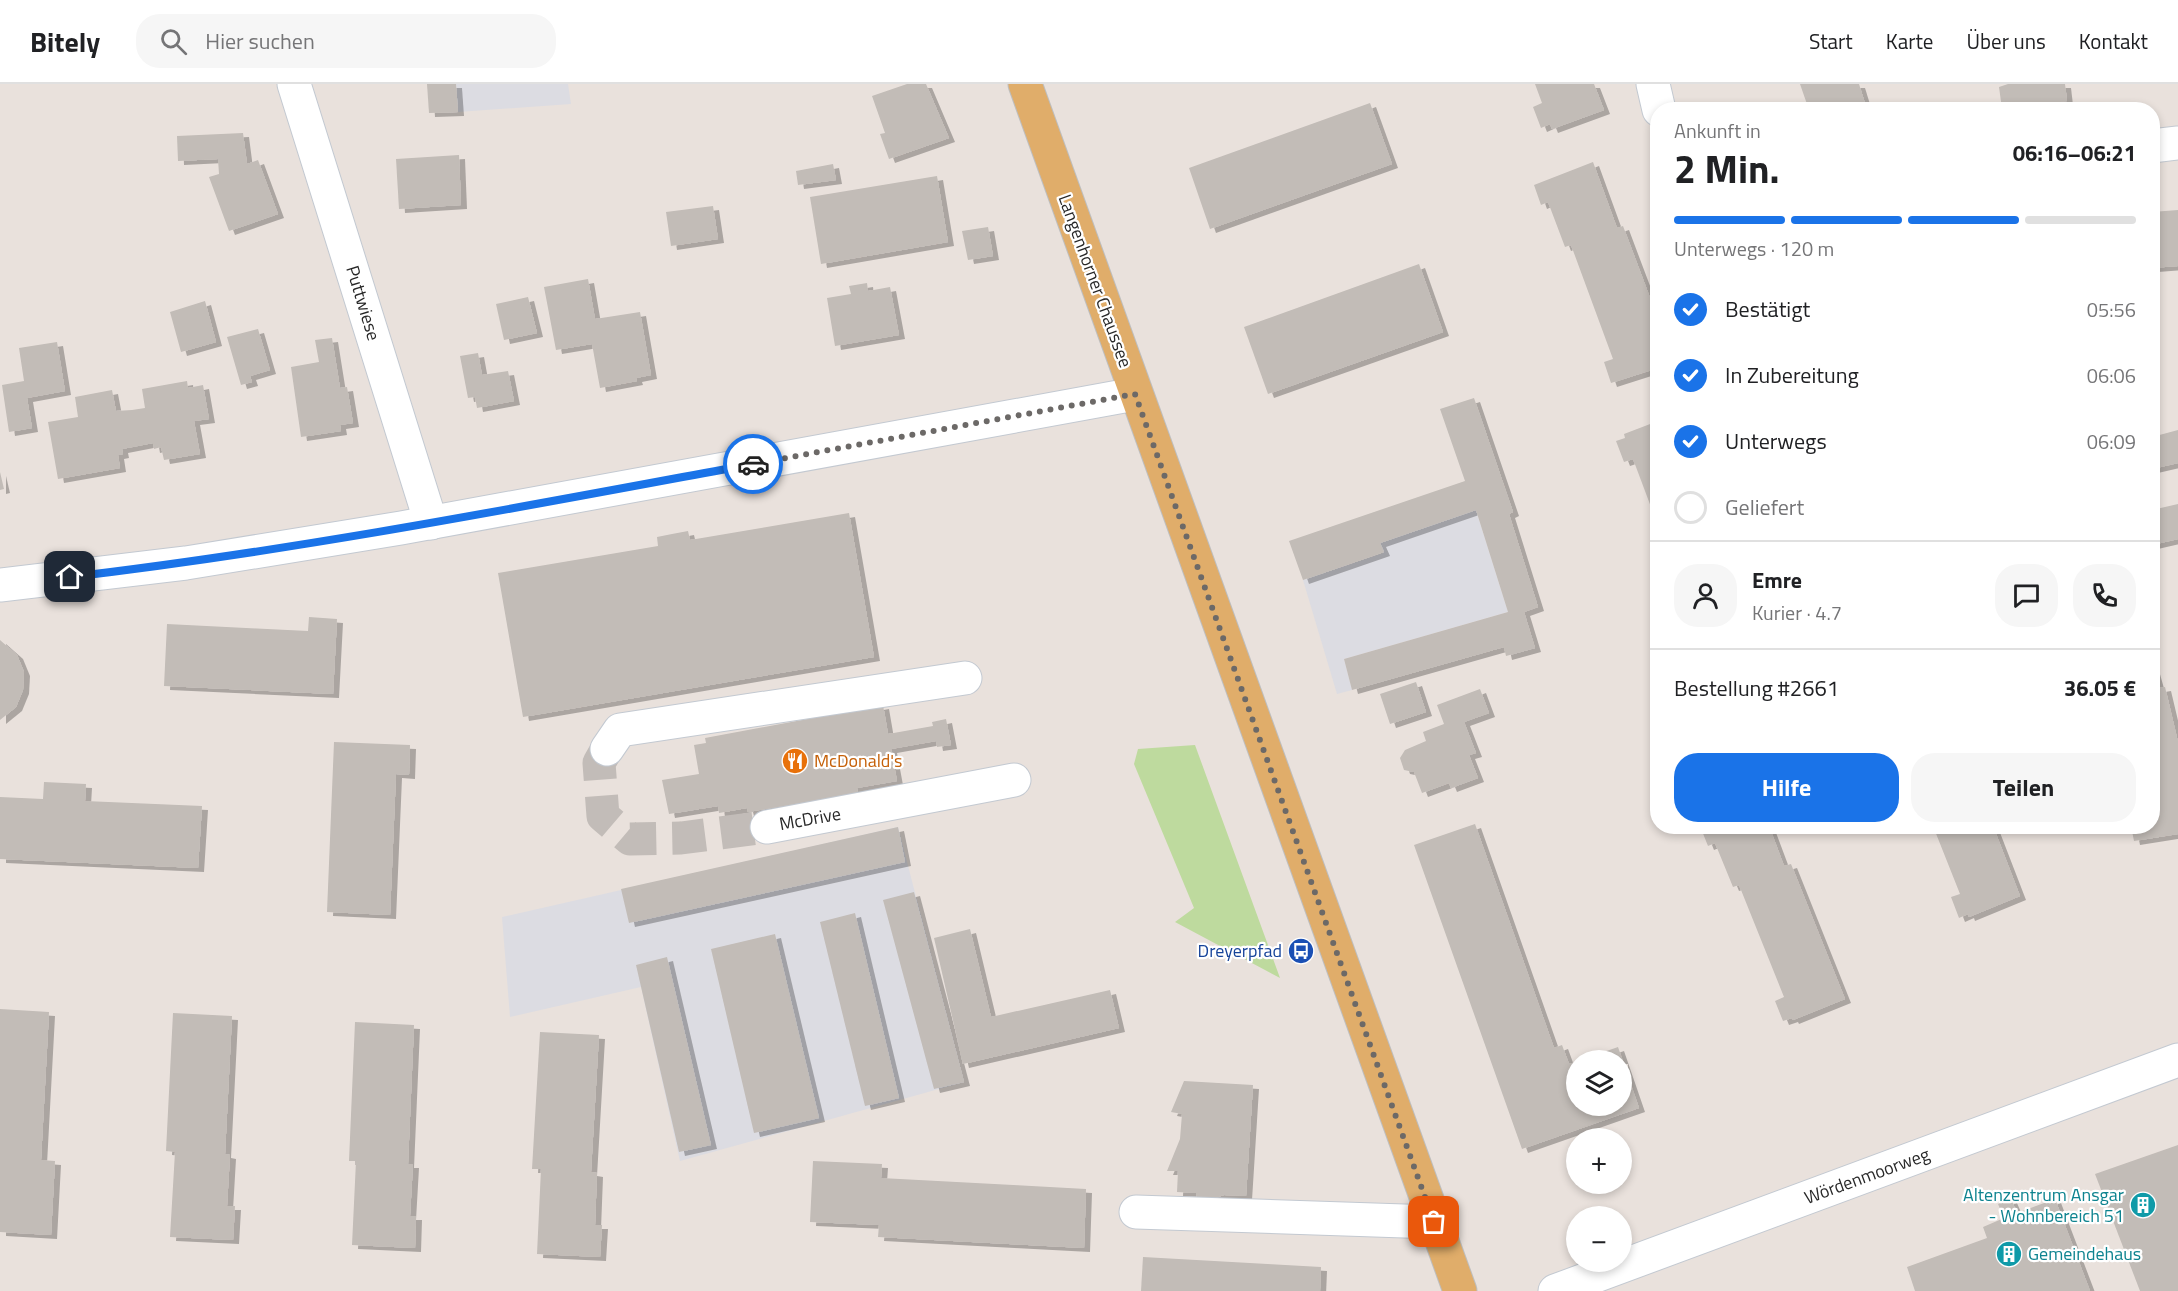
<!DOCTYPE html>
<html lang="de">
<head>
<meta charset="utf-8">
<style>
	body { margin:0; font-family:"Titillium Web",sans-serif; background:#f6f6f6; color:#202124; height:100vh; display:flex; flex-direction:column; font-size:22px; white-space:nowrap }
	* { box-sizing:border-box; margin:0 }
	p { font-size:20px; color:#757577 }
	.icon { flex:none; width:33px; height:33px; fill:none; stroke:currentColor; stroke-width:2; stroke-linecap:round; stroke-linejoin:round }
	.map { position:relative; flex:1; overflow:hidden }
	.sheet { position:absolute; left:1650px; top:18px; width:510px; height:732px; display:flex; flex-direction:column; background:#fff; border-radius:24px; box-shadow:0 3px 9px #0003 }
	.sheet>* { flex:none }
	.controls { position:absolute; left:1566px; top:966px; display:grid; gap:12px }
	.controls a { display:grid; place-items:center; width:66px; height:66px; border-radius:50%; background:#fff; box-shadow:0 3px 9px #0003; font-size:30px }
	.pin { position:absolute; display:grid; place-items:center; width:51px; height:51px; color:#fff; margin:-26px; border-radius:12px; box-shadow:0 3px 9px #0006 }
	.courier { position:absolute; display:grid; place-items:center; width:60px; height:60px; margin:-30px; border:4px solid #1a73e8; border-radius:50%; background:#fff; color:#222; box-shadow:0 2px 8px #0007 }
	.head em { font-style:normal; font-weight:700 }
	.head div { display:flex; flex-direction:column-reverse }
	.head { display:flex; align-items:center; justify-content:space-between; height:102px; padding:0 24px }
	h1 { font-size:39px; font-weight:700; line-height:45px }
	.bar { display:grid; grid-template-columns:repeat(4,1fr); gap:9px 6px; align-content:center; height:72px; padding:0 24px }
	.bar i { height:8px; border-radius:4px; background:#e0e0e0 }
	.bar .active { background:#1a73e8 }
	.bar p { grid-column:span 4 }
	.line { display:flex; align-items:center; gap:15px; padding:0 24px; border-top:2px solid #e0e0e0 }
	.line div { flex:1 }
	.round { display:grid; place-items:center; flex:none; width:63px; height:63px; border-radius:24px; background:#f6f6f6 }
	ol { padding:0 24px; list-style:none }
	li { display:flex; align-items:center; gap:18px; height:66px }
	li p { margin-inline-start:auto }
	li .icon { padding:6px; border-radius:50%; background:#1a73e8; color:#fff; stroke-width:4 }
	li:last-child { color:#757577 }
	li i { width:33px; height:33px; border:3px solid #e0e0e0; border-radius:50% }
	.cta { display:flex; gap:12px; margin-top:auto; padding:12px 24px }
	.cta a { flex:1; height:69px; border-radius:24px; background:#1a73e8; color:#fff; font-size:24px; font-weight:700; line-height:69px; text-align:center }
	.cta a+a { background:#f6f6f6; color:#202124 }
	header { display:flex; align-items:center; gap:36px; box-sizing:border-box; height:84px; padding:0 30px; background:#fff; border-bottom:2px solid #e0e0e0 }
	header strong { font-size:28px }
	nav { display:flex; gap:33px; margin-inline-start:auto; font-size:21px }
	.search { width:420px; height:54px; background:#f6f6f6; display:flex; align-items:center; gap:15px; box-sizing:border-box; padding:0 21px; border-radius:24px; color:#757577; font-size:22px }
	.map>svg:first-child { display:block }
	.industrial { fill:#dcdce2 }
	.green { fill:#beda9e }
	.building { fill:#c2bcb7; filter:url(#shadow) }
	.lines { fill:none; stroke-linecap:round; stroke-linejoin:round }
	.minor-tunnel { stroke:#c2bcb8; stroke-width:33; stroke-dasharray:33 16; stroke-linecap:butt }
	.minor-casing { stroke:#c3c9d1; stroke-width:35 }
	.major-casing { stroke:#bebebe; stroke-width:35 }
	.minor { stroke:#fff; stroke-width:33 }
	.major { stroke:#e0ad6a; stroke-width:33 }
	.done { stroke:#6c6967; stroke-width:6; stroke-dasharray:0 10.8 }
	.route { stroke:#1a73e8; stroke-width:8 }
	.labels { text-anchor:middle; stroke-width:4.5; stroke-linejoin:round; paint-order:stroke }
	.street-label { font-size:18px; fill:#282828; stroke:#fff }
	.food-label { font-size:18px; fill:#c56008; stroke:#fff; text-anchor:start }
	.transit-label { font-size:18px; fill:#164399; stroke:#fff; text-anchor:end }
	.culture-label { font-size:18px; fill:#0d838f; stroke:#fff; text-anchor:end }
</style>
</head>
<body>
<header>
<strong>Bitely</strong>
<div class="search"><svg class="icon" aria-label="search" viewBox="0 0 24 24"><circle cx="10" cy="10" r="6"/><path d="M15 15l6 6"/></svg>Hier suchen</div>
<nav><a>Start</a><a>Karte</a><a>Über uns</a><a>Kontakt</a></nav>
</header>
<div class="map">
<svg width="2178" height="1207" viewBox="0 0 2178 1207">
	<defs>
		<filter id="shadow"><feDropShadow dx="6" dy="4" stdDeviation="0" flood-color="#0004"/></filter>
	</defs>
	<rect width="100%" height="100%" fill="#e9e1dc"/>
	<g class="industrial">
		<path d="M456,0H568L571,20L458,28Z"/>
		<path d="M1476,426L1508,528L1344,575L1352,606L1337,610L1303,496L1383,469L1380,459Z"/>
		<path d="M898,743L964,998L680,1077L641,903L510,933L502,833Z"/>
	</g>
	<path class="green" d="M1195,661L1280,894L1175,838L1194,824L1134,680L1138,665Z"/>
	<g class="building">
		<path d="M427,0H456L458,28L429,29Z"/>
		<path d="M907,0H926L949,54L889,75L880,50L885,49L872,12Z"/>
		<path d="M1535,0H1594L1604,26L1552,45L1550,40L1541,44L1533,23L1542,19Z"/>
		<path d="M1800,0H1859L1867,26H1809Z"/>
		<path d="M2008,0H2065L2067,17L2002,25L1999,3Z"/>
		<path d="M1370,19L1392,80L1210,145L1189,84Z"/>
		<path d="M243,49L247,80L258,76L278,130L229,147L209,93L219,90L218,75L178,77L177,52Z"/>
		<path d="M459,71L461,121L399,125L396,75Z"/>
		<path d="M1593,78L1617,144L1623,142L1658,235V284L1611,299L1604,278L1613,275L1571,161L1565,163L1548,118L1541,121L1534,101Z"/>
		<path d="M833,80L836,96L798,101L796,87Z"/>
		<path d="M937,92L948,158L821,180L810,113Z"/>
		<path d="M713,122L718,155L671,162L666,128Z"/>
		<path d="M2178,126V182L2152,184V128Z"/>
		<path d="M988,143L993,172L968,176L962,147Z"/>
		<path d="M1419,180L1443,248L1268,310L1244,243Z"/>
		<path d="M588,195L595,235L640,228L651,291L636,294L637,297L600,304L592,260L556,266L544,203Z"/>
		<path d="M867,199L868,207L890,203L899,251L835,262L827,214L851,210L849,202Z"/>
		<path d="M528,213L537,249L504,256L496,220Z"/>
		<path d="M205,217L216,258L181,268L170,228Z"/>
		<path d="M258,245L270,286L250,292L252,298L241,301L227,253Z"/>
		<path d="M332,254L340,304L347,303L353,339L340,341L341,347L301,353L291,283L319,278L315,256Z"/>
		<path d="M57,258L65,307L27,314L32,344L9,348L2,301L24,297L19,264Z"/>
		<path d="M478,269L482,291L508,287L514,317L477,324L475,313L468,314L460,272Z"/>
		<path d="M187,297L188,304L203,301L209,335L194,337L200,370L164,376L161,363L154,365L153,359L122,365L123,370L118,371L120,384L58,395L48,338L78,333L75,313L112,306L116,327L132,326L145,324L142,305Z"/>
		<path d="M1474,314L1513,428L1509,430L1538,523L1524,528L1535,564L1506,572L1504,563L1352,606L1344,575L1508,528L1476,426L1380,459L1384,468L1303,496L1289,457L1465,397L1440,325Z"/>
		<path d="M1658,337V439H1657L1633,375L1624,378L1616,357L1625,354L1624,350Z"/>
		<path d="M2178,346V379L2152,385V353Z"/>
		<path d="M0,388L4,405L0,406Z"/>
		<path d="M2178,420V455L2152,461V426Z"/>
		<path d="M849,429L874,573L523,633L498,489L658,462L657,453L672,450L688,447L690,456Z"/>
		<path d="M309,533L337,535L333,610L164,602L167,540L308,547Z"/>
		<path d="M0,556L17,571L24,588L23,606L16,623L0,636Z"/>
		<path d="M2152,579L2159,604L2165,603L2178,658V750L2134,757L2131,742H2152Z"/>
		<path d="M1416,598L1426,628L1390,640L1380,610Z"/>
		<path d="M1480,605L1489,629L1464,638L1476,669L1469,671L1478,694L1451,704L1449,699L1422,709L1414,688L1404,686L1400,674L1405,666L1426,657L1423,648L1444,640L1437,621Z"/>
		<path d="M883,621L888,650L933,642L932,638L946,635L951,661L937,663L936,657L891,665L897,697L857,704L858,709L748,728L747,724L719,729L718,722L669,730L662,696L699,690L694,661L706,659L705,654Z"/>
		<path d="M334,658L410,661L409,691L396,690L390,831L327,828Z"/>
		<path d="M44,698L86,700L85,717L202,722L198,784L0,775V713L43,715Z"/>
		<path d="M1475,740L1554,964L1562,961L1569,980L1576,978V1022H1622V976H1581L1618,963L1639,1024L1522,1065L1414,761Z"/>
		<path d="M1700,742H1769L1784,782L1791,780L1845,915L1793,936L1792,934L1783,937L1775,917L1784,913L1739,801L1733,803L1715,759L1708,762Z"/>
		<path d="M1933,742H1993L2020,812L1969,833L1968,830L1959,834L1951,813L1960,810Z"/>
		<path d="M898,743L905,778L629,839L621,805Z"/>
		<path d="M914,808L964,998L934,1005L883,816Z"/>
		<path d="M855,829L899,1014L865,1022L820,838Z"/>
		<path d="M970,845L991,933L1110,906L1119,944L963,980L934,854Z"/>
		<path d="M775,850L819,1034L754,1049L711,865Z"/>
		<path d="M667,873L711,1061L679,1068L636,881Z"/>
		<path d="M0,925L49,928L41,1076L55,1077L51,1151L0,1148Z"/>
		<path d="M173,929L232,932L225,1070L230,1071L227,1122H235L233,1156L170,1153L175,1068L166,1067Z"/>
		<path d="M355,938L414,941L408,1080H413L410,1132H416L415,1164L352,1161L356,1077H349Z"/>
		<path d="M540,948L599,951L591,1088L597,1089L595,1141H602L600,1173L537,1170L541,1085H532Z"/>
		<path d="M1184,997L1253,1001L1246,1112L1224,1111L1198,1120L1196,1109L1177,1108L1178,1087H1167L1180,1055L1182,1030L1171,1028Z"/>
		<path d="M2178,1061V1207H2140L2095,1090Z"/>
		<path d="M813,1077L882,1080L881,1094L1086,1105L1084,1164L878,1153L879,1141L810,1138Z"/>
		<path d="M2011,1115L2017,1129L2055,1115L2090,1207H1915L1907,1183L1987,1154L1983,1143L2004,1134L1998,1120Z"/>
		<path d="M1143,1173L1321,1183L1320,1207H1141Z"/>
	</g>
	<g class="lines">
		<path class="minor-tunnel" d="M607,665L599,679L603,732L630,755L681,754L767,743"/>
		<g class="minor-casing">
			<g id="minor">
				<path d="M294,0L431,439"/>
				<path d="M1653,0L1659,26"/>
				<path d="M2152,62L2178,59"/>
				<path d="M0,501L186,479L401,444L1135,310"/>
				<path d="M607,665L620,646L965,594"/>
				<path d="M767,743L1014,696"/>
				<path d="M1136,1128L1434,1138"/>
				<path d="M1555,1207L2178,976"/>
			</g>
		</g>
		<g class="major-casing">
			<path id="major" d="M1025,0L1460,1207"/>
		</g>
		<use href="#minor" class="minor"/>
		<use href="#major" class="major"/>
	</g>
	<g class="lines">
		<path class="done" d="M753,380L1135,310L1434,1138"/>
		<path class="route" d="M70,493C299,466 526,422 753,380"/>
	</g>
	<defs>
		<g id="restaurant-disc" transform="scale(1.35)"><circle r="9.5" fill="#e8710a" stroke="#fff"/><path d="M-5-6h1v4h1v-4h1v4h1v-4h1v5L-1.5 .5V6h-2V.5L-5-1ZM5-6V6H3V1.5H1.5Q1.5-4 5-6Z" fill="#fff"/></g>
		<g id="bus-disc" transform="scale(1.35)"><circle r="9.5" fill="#1a4fb4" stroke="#fff"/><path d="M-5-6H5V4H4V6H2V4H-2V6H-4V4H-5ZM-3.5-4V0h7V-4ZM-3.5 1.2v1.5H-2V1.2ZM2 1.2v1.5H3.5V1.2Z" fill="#fff"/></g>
		<g id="building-disc" transform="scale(1.35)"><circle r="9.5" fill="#0f9aa8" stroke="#fff"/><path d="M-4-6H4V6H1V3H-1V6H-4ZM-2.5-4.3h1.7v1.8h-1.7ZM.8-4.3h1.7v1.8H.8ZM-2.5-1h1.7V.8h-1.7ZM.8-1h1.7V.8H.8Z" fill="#fff"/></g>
	</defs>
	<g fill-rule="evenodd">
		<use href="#restaurant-disc" x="795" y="677"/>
		<use href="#bus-disc" x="1301" y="867"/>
		<use href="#building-disc" x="2143" y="1121"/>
		<use href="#building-disc" x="2009" y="1170"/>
	</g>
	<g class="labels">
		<g class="street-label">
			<text transform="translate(1095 197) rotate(70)" y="6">Langenhorner Chaussee</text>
			<text transform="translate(363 219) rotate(73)" y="6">Puttwiese</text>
			<text transform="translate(810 735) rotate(-10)" y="6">McDrive</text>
			<text transform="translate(1867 1092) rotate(-20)" y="6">Wördenmoorweg</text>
		</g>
		<g class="food-label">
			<text x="814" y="683">McDonald's</text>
		</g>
		<g class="transit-label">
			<text x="1282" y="873">Dreyerpfad</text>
		</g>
		<g class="culture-label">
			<text x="2124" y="1117">Altenzentrum Ansgar<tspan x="2124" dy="21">- Wohnbereich 51</tspan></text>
			<text x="2028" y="1176" text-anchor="start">Gemeindehaus</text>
		</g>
	</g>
</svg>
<div class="controls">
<a><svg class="icon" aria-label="layers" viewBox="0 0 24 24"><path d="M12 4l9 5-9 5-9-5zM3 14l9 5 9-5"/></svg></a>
<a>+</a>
<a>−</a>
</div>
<div class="pin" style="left:1434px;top:1138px;background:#ea580c"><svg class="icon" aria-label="bag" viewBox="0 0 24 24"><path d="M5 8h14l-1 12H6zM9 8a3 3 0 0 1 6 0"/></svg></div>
<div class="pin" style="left:70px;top:493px;background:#1f2937"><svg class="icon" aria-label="home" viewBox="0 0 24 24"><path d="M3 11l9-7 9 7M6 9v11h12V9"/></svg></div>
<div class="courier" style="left:753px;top:380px"><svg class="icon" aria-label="car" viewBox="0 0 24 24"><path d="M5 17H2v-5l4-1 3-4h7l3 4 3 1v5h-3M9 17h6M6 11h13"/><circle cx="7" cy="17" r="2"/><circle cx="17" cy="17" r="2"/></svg></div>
<section class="sheet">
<div class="head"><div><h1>2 Min.</h1><p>Ankunft in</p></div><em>06:16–06:21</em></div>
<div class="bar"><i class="active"></i><i class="active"></i><i class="active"></i><i></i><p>Unterwegs · 120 m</p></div>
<ol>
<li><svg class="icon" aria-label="check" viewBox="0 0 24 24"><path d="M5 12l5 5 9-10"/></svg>Bestätigt<p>05:56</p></li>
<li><svg class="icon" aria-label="check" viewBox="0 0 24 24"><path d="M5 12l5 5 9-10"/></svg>In Zubereitung<p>06:06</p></li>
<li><svg class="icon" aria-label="check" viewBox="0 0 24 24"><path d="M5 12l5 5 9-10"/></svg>Unterwegs<p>06:09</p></li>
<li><i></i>Geliefert</li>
</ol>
<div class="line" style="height:108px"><a class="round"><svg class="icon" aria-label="person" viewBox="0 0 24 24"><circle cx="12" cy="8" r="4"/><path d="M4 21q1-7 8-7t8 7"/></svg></a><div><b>Emre</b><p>Kurier · 4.7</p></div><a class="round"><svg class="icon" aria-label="chat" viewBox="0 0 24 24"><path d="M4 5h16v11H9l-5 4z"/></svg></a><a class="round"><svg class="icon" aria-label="phone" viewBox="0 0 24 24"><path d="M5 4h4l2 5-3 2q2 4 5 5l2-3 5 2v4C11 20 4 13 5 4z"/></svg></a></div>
<div class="line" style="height:78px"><div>Bestellung #2661</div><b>36.05 €</b></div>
<div class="cta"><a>Hilfe</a><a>Teilen</a></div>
</section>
</div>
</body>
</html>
